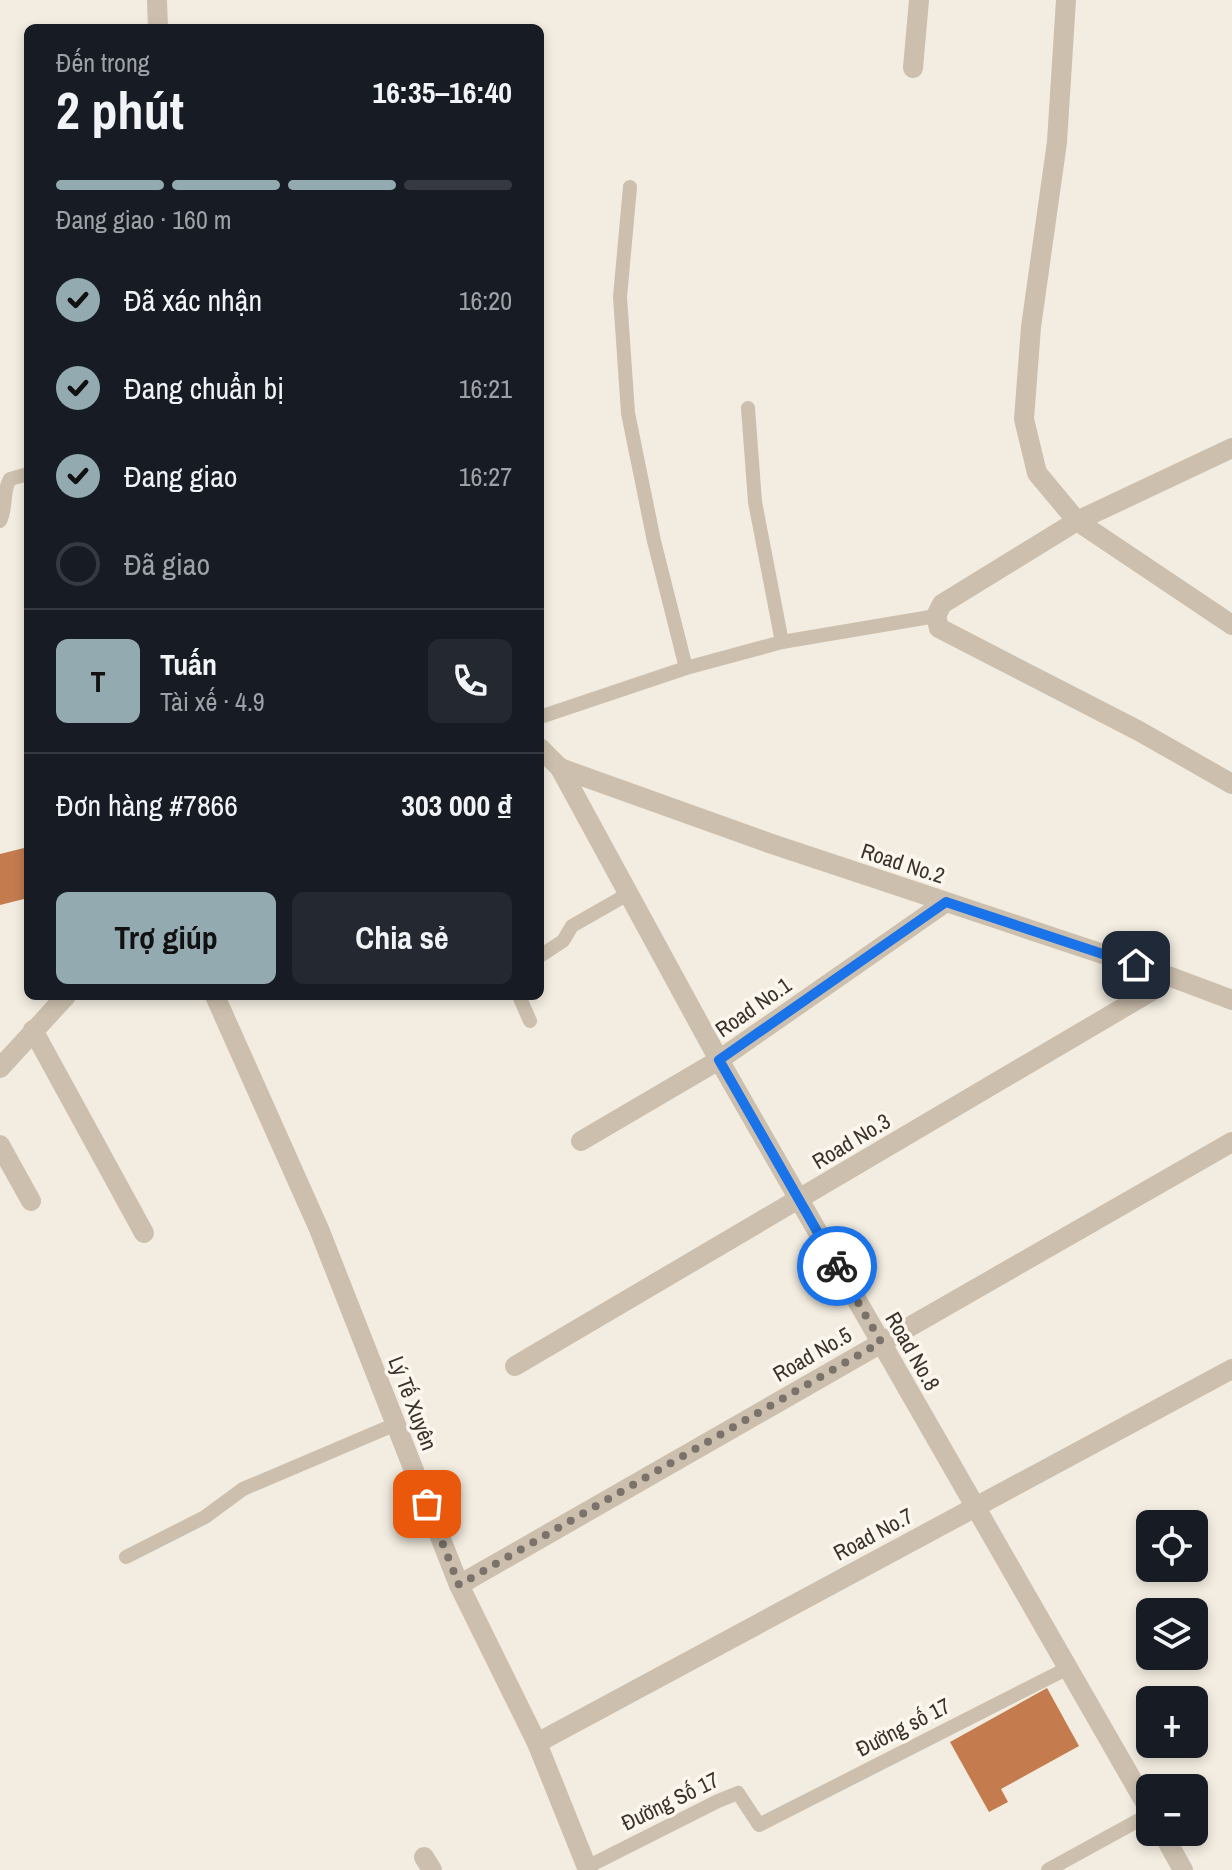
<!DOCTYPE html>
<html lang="vi">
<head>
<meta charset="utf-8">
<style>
	body { margin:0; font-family:"Archivo Narrow",sans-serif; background:#242831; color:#f1f3f6; height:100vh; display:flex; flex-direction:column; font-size:30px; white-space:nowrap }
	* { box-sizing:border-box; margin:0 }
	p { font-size:26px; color:#9ea1a6 }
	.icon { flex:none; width:44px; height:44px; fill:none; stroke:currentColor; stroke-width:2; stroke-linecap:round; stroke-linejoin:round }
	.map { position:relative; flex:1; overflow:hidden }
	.side { position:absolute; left:24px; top:24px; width:520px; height:976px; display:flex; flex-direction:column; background:#171b24; border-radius:12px; box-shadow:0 4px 12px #0003 }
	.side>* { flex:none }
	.tools { position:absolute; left:1136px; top:1510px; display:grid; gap:16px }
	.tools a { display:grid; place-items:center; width:72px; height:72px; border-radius:12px; background:#171b24; box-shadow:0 4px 12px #0003; font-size:40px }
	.pin { position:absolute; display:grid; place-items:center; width:68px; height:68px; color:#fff; margin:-34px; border-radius:16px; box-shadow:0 4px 12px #0006 }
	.courier { position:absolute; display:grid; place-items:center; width:80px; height:80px; margin:-40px; border:6px solid #1a73e8; border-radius:50%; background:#fff; color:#222; box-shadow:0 2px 10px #0007 }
	.head em { font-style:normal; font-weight:700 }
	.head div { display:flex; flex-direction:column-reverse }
	.head { display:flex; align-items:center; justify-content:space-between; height:136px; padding:0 32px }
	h1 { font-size:52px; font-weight:700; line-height:60px }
	.bar { display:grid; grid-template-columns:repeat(4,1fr); gap:12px 8px; align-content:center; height:96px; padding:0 32px }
	.bar i { height:10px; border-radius:6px; background:#363941 }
	.bar .current { background:#93aab1 }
	.bar p { grid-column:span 4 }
	.line { display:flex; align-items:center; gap:20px; padding:0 32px; border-top:2px solid #363941 }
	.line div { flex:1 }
	.round { display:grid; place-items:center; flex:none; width:84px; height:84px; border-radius:12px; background:#242831 }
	ol { padding:0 32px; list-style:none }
	li { display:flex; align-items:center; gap:24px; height:88px }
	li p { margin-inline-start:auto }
	li .icon { padding:8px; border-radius:50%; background:#93aab1; color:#111; stroke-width:4 }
	li:last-child { color:#9ea1a6 }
	li i { width:44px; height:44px; border:4px solid #363941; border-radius:50% }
	.cta { display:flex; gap:16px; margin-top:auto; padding:16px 32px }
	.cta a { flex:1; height:92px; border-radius:12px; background:#93aab1; color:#111; font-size:32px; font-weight:700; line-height:92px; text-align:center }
	.cta a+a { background:#242831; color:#f1f3f6 }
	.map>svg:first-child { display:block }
	.building { fill:#c47b4e }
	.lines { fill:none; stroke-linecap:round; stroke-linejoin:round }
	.service { stroke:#ccbfad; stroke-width:14 }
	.minor { stroke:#ccbfad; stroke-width:20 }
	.done { stroke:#7b736b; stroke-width:8; stroke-dasharray:0 14.4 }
	.route { stroke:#1a73e8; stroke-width:10 }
	.labels { text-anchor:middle; stroke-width:7; stroke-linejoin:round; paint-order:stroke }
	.street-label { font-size:22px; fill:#3a322b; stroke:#fbf7ee }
</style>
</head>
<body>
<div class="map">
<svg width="1232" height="1870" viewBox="0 0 1232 1870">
	<rect width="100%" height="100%" fill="#f3ede1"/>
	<g class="building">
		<path d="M28,847V898L0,905V854Z"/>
		<path d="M1047,1688L1079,1746L1001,1789L1008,1802L989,1812L950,1742Z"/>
	</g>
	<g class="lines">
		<g class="service">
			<path d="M630,187L620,297L628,413L654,541L686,668"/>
			<path d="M748,408L755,502L782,642"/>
			<path d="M0,521C7,508 2,492 10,479L28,474"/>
			<path d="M540,717L686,668L782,642L936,616"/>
			<path d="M540,956L563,941L572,926L628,894"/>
			<path d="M519,996L530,1021"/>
			<path d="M126,1557L205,1517L243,1489L396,1424"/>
			<path d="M587,1867L718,1801L738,1793L759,1825L1068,1668"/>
			<path d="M1048,1870L1150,1814"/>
		</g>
		<g class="minor">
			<path d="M157,0L158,28"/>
			<path d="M1066,0L1057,142L1031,327L1024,419L1037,473L1077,521L1232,625"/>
			<path d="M913,68L919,0"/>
			<path d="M1232,448L1077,521L942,604L936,616L939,628L1139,731L1232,784"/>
			<path d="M540,748L560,768L719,1060L1150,1811"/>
			<path d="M560,768L769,843L1163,974L1232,1000"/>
			<path d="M215,996L319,1229L459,1585L537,1743L588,1870"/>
			<path d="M33,1030L144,1233"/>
			<path d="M0,1068L66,996"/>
			<path d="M581,1141L719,1060L946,902"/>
			<path d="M0,1145L31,1201"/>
			<path d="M515,1366L1155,989L1163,974"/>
			<path d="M459,1585L1232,1142"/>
			<path d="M537,1743L1232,1369"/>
			<path d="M1162,1832L1183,1870"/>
			<path d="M424,1857L432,1870"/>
		</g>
	</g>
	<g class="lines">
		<path class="done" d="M427,1504L459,1585L881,1342L837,1266"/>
		<path class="route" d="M837,1266L719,1060L946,902L1136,965"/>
	</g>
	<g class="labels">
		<g class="street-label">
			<text transform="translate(903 863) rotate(18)" y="8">Road No.2</text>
			<text transform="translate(753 1007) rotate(-35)" y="8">Road No.1</text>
			<text transform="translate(851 1141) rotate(-31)" y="8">Road No.3</text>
			<text transform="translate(913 1351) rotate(60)" y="8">Road No.8</text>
			<text transform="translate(812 1354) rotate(-30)" y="8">Road No.5</text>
			<text transform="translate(413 1403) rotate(69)" y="8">Lý Tế Xuyên</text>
			<text transform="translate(873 1534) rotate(-28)" y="8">Road No.7</text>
			<text transform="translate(903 1727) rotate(-27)" y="8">Đường số 17</text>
			<text transform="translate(670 1801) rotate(-26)" y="8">Đường Số 17</text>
		</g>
	</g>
</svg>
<div class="tools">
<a><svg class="icon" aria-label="locate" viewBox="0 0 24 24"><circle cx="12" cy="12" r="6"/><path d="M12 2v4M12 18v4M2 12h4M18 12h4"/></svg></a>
<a><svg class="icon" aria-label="layers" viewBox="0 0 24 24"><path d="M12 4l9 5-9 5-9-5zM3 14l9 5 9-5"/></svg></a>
<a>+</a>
<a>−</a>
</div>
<div class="pin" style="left:427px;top:1504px;background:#ea580c"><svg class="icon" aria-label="bag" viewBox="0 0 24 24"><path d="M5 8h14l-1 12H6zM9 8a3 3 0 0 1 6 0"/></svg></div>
<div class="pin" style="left:1136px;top:965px;background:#1f2937"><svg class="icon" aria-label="home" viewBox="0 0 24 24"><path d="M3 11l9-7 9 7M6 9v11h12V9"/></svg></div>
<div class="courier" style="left:837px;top:1266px"><svg class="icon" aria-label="bike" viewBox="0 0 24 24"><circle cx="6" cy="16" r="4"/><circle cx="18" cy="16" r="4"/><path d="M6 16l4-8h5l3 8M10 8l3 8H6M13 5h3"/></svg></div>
<section class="side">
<div class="head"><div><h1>2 phút</h1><p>Đến trong</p></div><em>16:35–16:40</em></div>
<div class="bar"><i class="current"></i><i class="current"></i><i class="current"></i><i></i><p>Đang giao · 160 m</p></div>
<ol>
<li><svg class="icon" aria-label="check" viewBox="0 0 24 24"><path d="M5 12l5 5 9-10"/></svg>Đã xác nhận<p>16:20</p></li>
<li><svg class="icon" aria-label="check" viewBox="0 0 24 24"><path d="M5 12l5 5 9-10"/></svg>Đang chuẩn bị<p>16:21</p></li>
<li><svg class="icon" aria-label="check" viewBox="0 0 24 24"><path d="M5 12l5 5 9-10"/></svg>Đang giao<p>16:27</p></li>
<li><i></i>Đã giao</li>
</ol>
<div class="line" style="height:144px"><b class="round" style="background:#93aab1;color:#111">T</b><div><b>Tuấn</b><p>Tài xế · 4.9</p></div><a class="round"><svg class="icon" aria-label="phone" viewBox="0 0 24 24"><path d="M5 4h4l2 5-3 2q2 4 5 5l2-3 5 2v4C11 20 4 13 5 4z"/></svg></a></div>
<div class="line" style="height:104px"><div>Đơn hàng #7866</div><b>303 000 ₫</b></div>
<div class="cta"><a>Trợ giúp</a><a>Chia sẻ</a></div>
</section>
</div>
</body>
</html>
